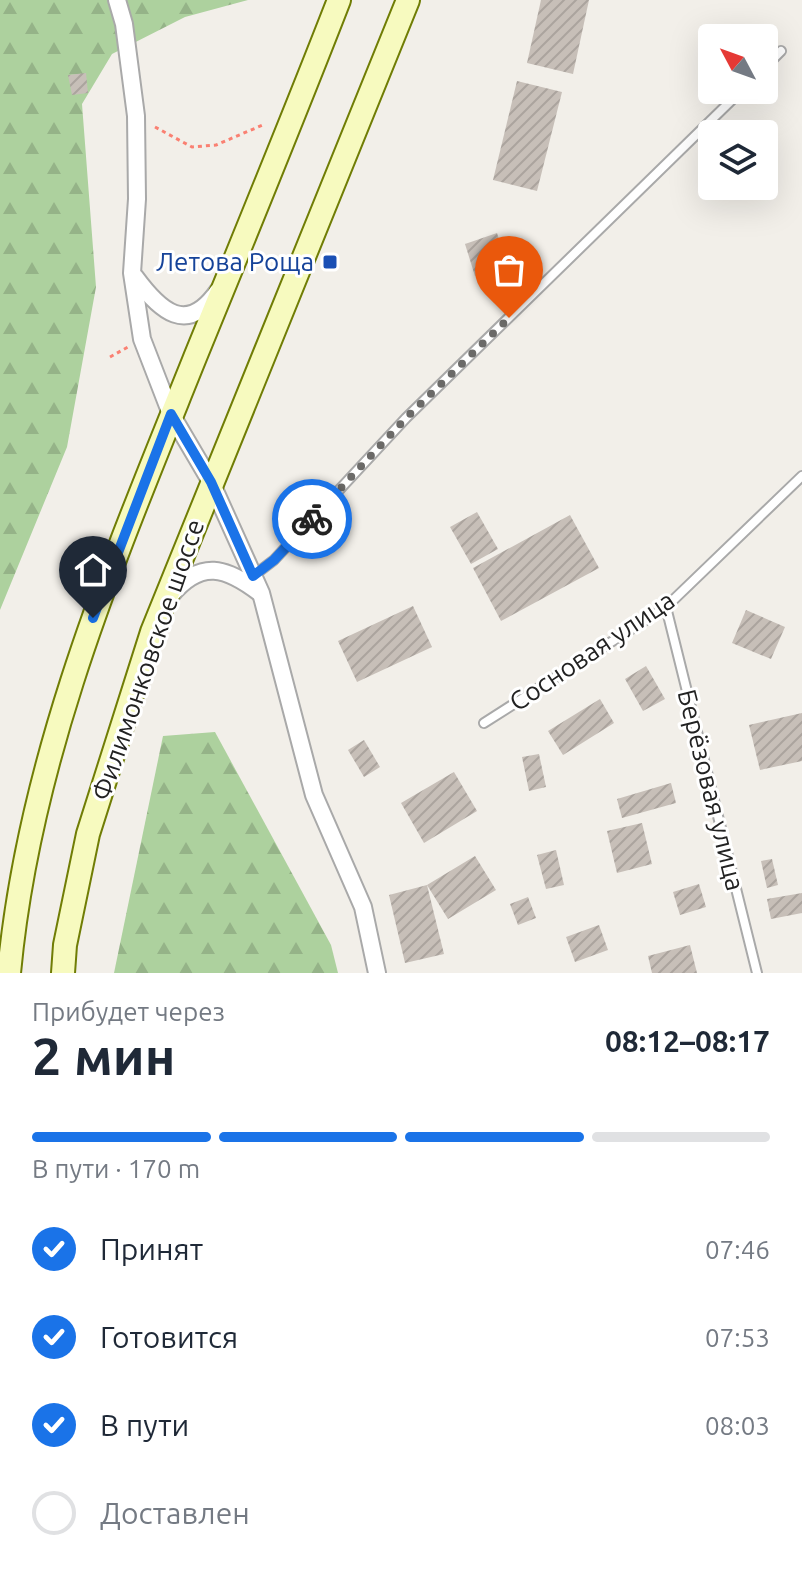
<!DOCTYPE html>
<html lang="ru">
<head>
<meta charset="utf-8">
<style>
	body { margin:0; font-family:Ubuntu,sans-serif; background:#f6f6f7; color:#1f2937; height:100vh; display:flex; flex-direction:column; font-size:30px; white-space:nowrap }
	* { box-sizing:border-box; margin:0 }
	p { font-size:26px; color:#747a83 }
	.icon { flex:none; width:44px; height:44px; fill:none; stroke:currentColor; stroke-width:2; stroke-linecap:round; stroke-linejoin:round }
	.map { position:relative; height:973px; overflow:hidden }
	.panel { display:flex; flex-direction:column; background:#fff; flex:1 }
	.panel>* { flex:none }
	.needle { width:52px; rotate:311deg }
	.tools { position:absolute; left:698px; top:24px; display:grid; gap:16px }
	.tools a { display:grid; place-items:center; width:80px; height:80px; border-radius:8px; background:#fff; box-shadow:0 8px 32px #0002; font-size:40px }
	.pin { position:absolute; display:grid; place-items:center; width:68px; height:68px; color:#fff; margin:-82px -34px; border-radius:50% 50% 50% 0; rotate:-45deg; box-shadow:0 0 8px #0007 }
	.pin .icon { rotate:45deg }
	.courier { position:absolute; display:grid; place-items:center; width:80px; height:80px; margin:-40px; border:6px solid #1a73e8; border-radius:50%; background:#fff; color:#222; box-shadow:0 2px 10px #0007 }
	.head em { font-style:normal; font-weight:700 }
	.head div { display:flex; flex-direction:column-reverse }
	.head { display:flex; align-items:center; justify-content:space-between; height:136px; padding:0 32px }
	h1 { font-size:52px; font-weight:700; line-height:60px }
	.bar { display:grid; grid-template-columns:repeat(4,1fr); gap:12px 8px; align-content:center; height:96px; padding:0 32px }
	.bar i { height:10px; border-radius:6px; background:#e0e1e3 }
	.bar .active { background:#1a73e8 }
	.bar p { grid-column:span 4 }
	ol { padding:0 32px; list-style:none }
	li { display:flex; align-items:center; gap:24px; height:88px }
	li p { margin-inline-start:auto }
	li .icon { padding:8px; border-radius:50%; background:#1a73e8; color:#fff; stroke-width:4 }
	li:last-child { color:#747a83 }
	li i { width:44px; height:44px; border:4px solid #e0e1e3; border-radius:50% }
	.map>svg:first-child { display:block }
	.forest { fill:url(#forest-firs) }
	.building { fill:url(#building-hatch) }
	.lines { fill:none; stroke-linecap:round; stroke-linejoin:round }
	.lane-casing { stroke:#a9a9a9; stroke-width:12 }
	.street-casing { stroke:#a9a9a9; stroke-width:20 }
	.secondary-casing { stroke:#707d05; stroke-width:26 }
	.path { stroke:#fa8072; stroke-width:3; stroke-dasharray:4 4; stroke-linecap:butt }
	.lane { stroke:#fff; stroke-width:8 }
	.street { stroke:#fff; stroke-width:16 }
	.secondary { stroke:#f7fabf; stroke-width:22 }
	.done { stroke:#6b6a68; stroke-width:8; stroke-dasharray:0 14.4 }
	.route { stroke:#1a73e8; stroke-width:10 }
	.transit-dot { fill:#1a4fb4; stroke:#fff; stroke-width:3 }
	.labels { text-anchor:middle; stroke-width:6; stroke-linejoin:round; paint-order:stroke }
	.transit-label { font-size:26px; fill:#164399; stroke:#fff; text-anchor:end }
	.street-label { font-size:26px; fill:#222; stroke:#fff }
</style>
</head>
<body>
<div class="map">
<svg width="802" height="973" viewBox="0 0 802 973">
	<defs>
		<pattern id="forest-firs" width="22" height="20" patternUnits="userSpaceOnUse" patternTransform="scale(2)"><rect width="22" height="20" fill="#add19e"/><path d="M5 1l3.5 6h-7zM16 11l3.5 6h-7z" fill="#95b388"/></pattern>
		<pattern id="building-hatch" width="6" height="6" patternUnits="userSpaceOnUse" patternTransform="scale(2)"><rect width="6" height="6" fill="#c7bfb8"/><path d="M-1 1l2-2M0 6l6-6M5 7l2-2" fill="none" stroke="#aba49e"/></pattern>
	</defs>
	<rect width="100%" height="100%" fill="#f2efe9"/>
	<g class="forest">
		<path d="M0,0H248L185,17L112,54L82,104L96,287L67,447L0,610Z"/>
		<path d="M215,732L331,945L338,973H114L163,736Z"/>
	</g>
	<g class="building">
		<path d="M541,0H589L573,74L527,63Z"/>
		<path d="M86,73L88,93L72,95L68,75Z"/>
		<path d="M517,81L562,92L537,191L493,180Z"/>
		<path d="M497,233L507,265L475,276L465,244Z"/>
		<path d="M477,512L498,549L471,564L450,527Z"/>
		<path d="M570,515L599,568L501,621L473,568Z"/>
		<path d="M413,606L432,647L357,682L338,641Z"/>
		<path d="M746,610L785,627L771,659L732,643Z"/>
		<path d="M646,666L665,699L643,711L625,679Z"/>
		<path d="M600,699L614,723L563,755L548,731Z"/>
		<path d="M802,713V761L760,770L749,725Z"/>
		<path d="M364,740L380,767L364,777L348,750Z"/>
		<path d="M539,754L546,787L529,791L522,757Z"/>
		<path d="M454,772L477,811L424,843L401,803Z"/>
		<path d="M671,783L676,803L622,818L617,799Z"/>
		<path d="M642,823L652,864L617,873L607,831Z"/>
		<path d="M556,850L564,885L546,889L537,855Z"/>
		<path d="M475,856L496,890L448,919L427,885L444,954L405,963L389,895L427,885Z"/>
		<path d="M772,859L778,885L767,888L761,861Z"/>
		<path d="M699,884L706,907L680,915L673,892Z"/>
		<path d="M802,893V913L771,919L767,899Z"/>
		<path d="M528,897L536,918L518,925L510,904Z"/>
		<path d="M599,925L608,950L575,962L566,937Z"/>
		<path d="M690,945L697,973H652L648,956Z"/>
	</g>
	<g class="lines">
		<g class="lane-casing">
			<g id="lane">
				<path d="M764,68L781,51"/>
				<path d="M253,576L274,560L406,418L742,90"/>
				<path d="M666,607L757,973"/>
				<path d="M484,723L666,607L802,476"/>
			</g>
		</g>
		<g class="street-casing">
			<g id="street">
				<path d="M117,0L124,24L136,116L137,199L132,273L142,339L171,414L211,482L261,593L314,795L363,907L377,973"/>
				<path d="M135,277C160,311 187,336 218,291"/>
				<path d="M171,595C201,559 226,567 260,593"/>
			</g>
		</g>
		<g class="secondary-casing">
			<g id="secondary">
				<path d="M9,973C29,757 114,559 194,360C243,240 292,121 339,0"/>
				<path d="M63,973L65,945L88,834L152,632L408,0"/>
			</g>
		</g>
		<g class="path">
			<path d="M155,127L192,147L216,145L265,124"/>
			<path d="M110,357L128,347"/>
		</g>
		<use href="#lane" class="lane"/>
		<use href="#street" class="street"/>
		<use href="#secondary" class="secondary"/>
	</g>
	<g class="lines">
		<path class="done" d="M312,519L406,418L509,318"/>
		<path class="route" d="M93,618L171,414L211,482L253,576L274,560L312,519"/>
	</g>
	<rect class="transit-dot" x="322" y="254" width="16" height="16" rx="4"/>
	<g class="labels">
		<g class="transit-label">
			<text x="314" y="271">Летова Роща</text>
		</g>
		<g class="street-label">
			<text transform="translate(592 651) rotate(-34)" y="9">Сосновая улица</text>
			<text transform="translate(148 660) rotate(-71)" y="9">Филимонковское шоссе</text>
			<text transform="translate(711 790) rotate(76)" y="9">Берёзовая улица</text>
		</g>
	</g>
</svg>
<div class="tools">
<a><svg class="needle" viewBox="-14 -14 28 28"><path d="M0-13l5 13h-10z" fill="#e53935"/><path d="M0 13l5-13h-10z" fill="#747a83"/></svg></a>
<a><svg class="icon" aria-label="layers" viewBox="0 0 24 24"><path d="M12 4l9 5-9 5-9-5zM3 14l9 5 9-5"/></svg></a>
</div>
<div class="pin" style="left:509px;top:318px;background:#ea580c"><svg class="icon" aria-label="bag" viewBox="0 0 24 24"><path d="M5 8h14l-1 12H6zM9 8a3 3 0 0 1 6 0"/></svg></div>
<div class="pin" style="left:93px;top:618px;background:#1f2937"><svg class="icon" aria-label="home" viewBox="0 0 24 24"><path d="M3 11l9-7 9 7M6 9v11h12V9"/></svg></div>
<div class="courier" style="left:312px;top:519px"><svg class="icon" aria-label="bike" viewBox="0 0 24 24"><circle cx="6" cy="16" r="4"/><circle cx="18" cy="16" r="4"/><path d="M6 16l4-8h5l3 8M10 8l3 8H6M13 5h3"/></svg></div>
</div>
<section class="panel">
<div class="head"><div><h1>2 мин</h1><p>Прибудет через</p></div><em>08:12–08:17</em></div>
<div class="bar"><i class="active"></i><i class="active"></i><i class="active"></i><i></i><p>В пути · 170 m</p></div>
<ol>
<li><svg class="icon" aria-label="check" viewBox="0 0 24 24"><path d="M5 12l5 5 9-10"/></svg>Принят<p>07:46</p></li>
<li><svg class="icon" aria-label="check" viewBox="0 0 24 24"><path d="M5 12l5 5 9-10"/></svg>Готовится<p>07:53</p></li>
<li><svg class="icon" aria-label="check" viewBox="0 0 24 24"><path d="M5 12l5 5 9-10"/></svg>В пути<p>08:03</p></li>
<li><i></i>Доставлен</li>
</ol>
</section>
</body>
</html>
